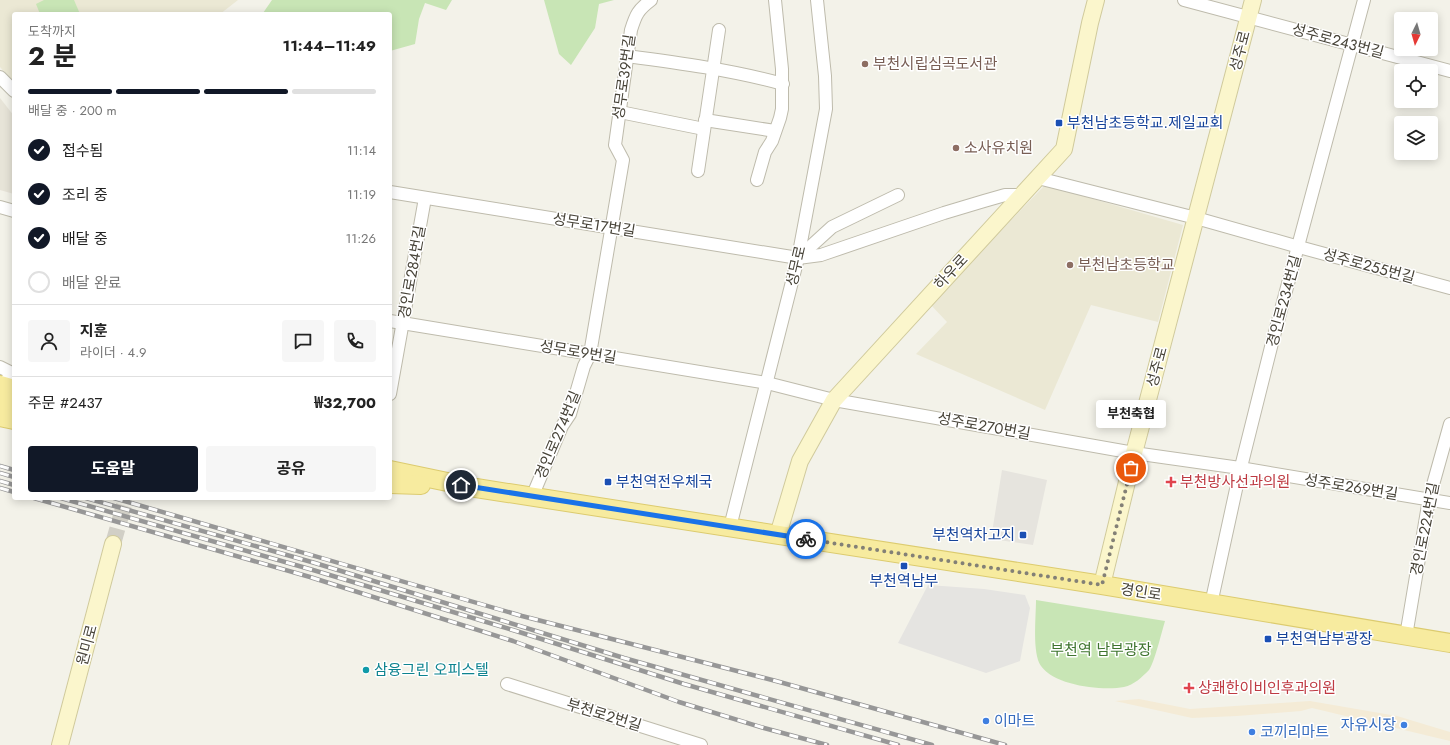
<!DOCTYPE html>
<html lang="ko">
<head>
<meta charset="utf-8">
<style>
	body { margin:0; font-family:Jost,"Noto Sans KR",sans-serif; background:#f6f6f6; color:#222; height:100vh; display:flex; flex-direction:column; font-size:15px; white-space:nowrap }
	* { box-sizing:border-box; margin:0 }
	p { font-size:13px; color:#767676 }
	.icon { flex:none; width:22px; height:22px; fill:none; stroke:currentColor; stroke-width:2; stroke-linecap:round; stroke-linejoin:round }
	.map { position:relative; flex:1; overflow:hidden }
	.side { position:absolute; left:12px; top:12px; width:380px; height:488px; display:flex; flex-direction:column; background:#fff; border-radius:4px; box-shadow:0 2px 10px #0003 }
	.side>* { flex:none }
	.needle { width:26px; rotate:185deg }
	.fabs { position:absolute; left:1394px; top:12px; display:grid; gap:8px }
	.fabs a { display:grid; place-items:center; width:44px; height:44px; border-radius:4px; background:#fff; box-shadow:0 2px 10px #0003; font-size:20px }
	.pin { position:absolute; display:grid; place-items:center; width:34px; height:34px; color:#fff; margin:-17px; border:2px solid #fff; border-radius:50%; box-shadow:0 1px 4px #0007 }
	.courier { position:absolute; display:grid; place-items:center; width:40px; height:40px; margin:-20px; border:3px solid #1a73e8; border-radius:50%; background:#fff; color:#222; box-shadow:0 1px 5px #0007 }
	.bubble { position:absolute; height:28px; border-radius:4px; background:#fff; box-shadow:0 2px 10px #0003; font-size:13px; font-weight:700; line-height:28px; text-align:center }
	.summary em { font-style:normal; font-weight:700 }
	.summary div { display:flex; flex-direction:column-reverse }
	.summary { display:flex; align-items:center; justify-content:space-between; height:68px; padding:0 16px }
	h1 { font-size:26px; font-weight:700; line-height:30px }
	.bar { display:grid; grid-template-columns:repeat(4,1fr); gap:6px 4px; align-content:center; height:48px; padding:0 16px }
	.bar i { height:5px; border-radius:3px; background:#e0e0e0 }
	.bar .on { background:#111827 }
	.bar p { grid-column:span 4 }
	.line { display:flex; align-items:center; gap:10px; padding:0 16px; border-top:1px solid #e0e0e0 }
	.line div { flex:1 }
	.round { display:grid; place-items:center; flex:none; width:42px; height:42px; border-radius:4px; background:#f6f6f6 }
	ol { padding:0 16px; list-style:none }
	li { display:flex; align-items:center; gap:12px; height:44px }
	li p { margin-inline-start:auto }
	li .icon { padding:4px; border-radius:50%; background:#111827; color:#fff; stroke-width:4 }
	li:last-child { color:#767676 }
	li i { width:22px; height:22px; border:2px solid #e0e0e0; border-radius:50% }
	.button { display:flex; gap:8px; margin-top:auto; padding:8px 16px }
	.button a { flex:1; height:46px; border-radius:4px; background:#111827; color:#fff; font-size:16px; font-weight:700; line-height:46px; text-align:center }
	.button a+a { background:#f6f6f6; color:#222 }
	.map>svg:first-child { display:block }
	.residential { fill:#e7e4d8 }
	.commercial { fill:#f4ebd6 }
	.industrial { fill:#e6e4de }
	.education { fill:#ebe8d4 }
	.green { fill:#c8e5b5 }
	.parking { fill:#e5e4e1 }
	.lines { fill:none; stroke-linecap:round; stroke-linejoin:round }
	.secondary-tunnel { stroke:#d1cfc6; stroke-width:16; stroke-dasharray:16 8; stroke-linecap:butt }
	.street-casing { stroke:#bebbac; stroke-width:14 }
	.secondary-casing { stroke:#d0ca9c; stroke-width:18 }
	.primary-casing { stroke:#dccb6f; stroke-width:20 }
	.street { stroke:#fff; stroke-width:12 }
	.secondary { stroke:#fbf6cc; stroke-width:16 }
	.primary { stroke:#f7eb9f; stroke-width:18 }
	.rail-casing { stroke:#979797; stroke-width:4.5 }
	.rail { stroke:#fff; stroke-width:3; stroke-dasharray:9; stroke-linecap:butt }
	.done { stroke:#838076; stroke-width:4; stroke-dasharray:0 7.2 }
	.route { stroke:#1a73e8; stroke-width:5 }
	.education-dot { fill:#8d6e63; stroke:#fff; stroke-width:1.5 }
	.transit-dot { fill:#1a4fb4; stroke:#fff; stroke-width:1.5 }
	.health-dot { fill:#e0444e; stroke:#fff; stroke-width:1.5 }
	.culture-dot { fill:#0f9aa8; stroke:#fff; stroke-width:1.5 }
	.shop-dot { fill:#3f7fe0; stroke:#fff; stroke-width:1.5 }
	.labels { text-anchor:middle; stroke-width:3; stroke-linejoin:round; paint-order:stroke }
	.street-label { font-size:15px; fill:#474338; stroke:#fff }
	.education-label { font-size:15px; fill:#785e54; stroke:#fff; text-anchor:start }
	.transit-label { font-size:15px; fill:#164399; stroke:#fff; text-anchor:start }
	.health-label { font-size:15px; fill:#be3a42; stroke:#fff; text-anchor:start }
	.park-label { font-size:15px; fill:#3f752f; stroke:#fff }
	.culture-label { font-size:15px; fill:#0d838f; stroke:#fff; text-anchor:start }
	.shop-label { font-size:15px; fill:#366cbe; stroke:#fff; text-anchor:start }
</style>
</head>
<body>
<div class="map">
<svg width="1450" height="745" viewBox="0 0 1450 745">
	<rect width="100%" height="100%" fill="#f3f2e9"/>
	<path class="residential" d="M0,98L14,116V194L0,190Z"/>
	<path class="commercial" d="M1139,699L1190,709L1310,701L1397,716L1450,732V741L1312,708L1301,711L1237,716L1192,718L1115,701Z"/>
	<path class="industrial" d="M1002,470L1047,480L1033,545L991,539Z"/>
	<g class="education">
		<path d="M0,0H238L220,14H14V83L0,67Z"/>
		<path d="M1045,185L1183,225L1158,322L1091,305L1045,410L916,354L947,322L930,304Z"/>
	</g>
	<g class="green">
		<path d="M44,0H74L80,14H40L36,4Z"/>
		<path d="M272,0H452L446,10L425,3L419,19L415,44L390,51V14L263,13Z"/>
		<path d="M544,0H614L599,4L595,28L571,65L559,54Z"/>
		<path d="M1036,600L1165,621C1162,631 1154,664 1149,670C1142,677 1134,685 1124,687C1103,691 1055,686 1041,666C1032,653 1036,617 1036,600Z"/>
	</g>
	<path class="parking" d="M928,585L984,589L1025,595L1030,608L1020,661L986,673L898,643Z"/>
	<g class="lines">
		<path class="secondary-tunnel" d="M113,544L126,498"/>
		<g class="street-casing">
			<g id="street">
				<path d="M1184,0L1450,71"/>
				<path d="M627,56C680,63 732,70 783,84"/>
				<path d="M0,77L14,91"/>
				<path d="M620,112L704,129"/>
				<path d="M705,120L775,131"/>
				<path d="M698,171L719,30"/>
				<path d="M1038,178L1196,218L1299,247L1450,288"/>
				<path d="M757,180L765,152L772,141L780,118L782,109V69L775,0"/>
				<path d="M390,192L798,258L821,255L944,213L984,201L1005,195H1022"/>
				<path d="M0,207L14,211"/>
				<path d="M798,258L832,227L898,195"/>
				<path d="M390,321L767,383L834,400L1134,453L1240,468L1450,503"/>
				<path d="M0,367L10,372L5,387"/>
				<path d="M390,394L425,198"/>
				<path d="M532,497L562,426L570,414L584,366L590,354L623,160L615,145L631,30C636,14 638,10 651,0"/>
				<path d="M730,527L798,258L826,109L825,76L817,0"/>
				<path d="M1211,604L1240,471L1271,347L1364,0"/>
				<path d="M1406,636L1429,499L1450,424"/>
				<path d="M507,684L701,745"/>
			</g>
		</g>
		<g class="secondary-casing">
			<g id="secondary">
				<path d="M778,535L800,461L834,400L1064,149L1090,23L1096,0"/>
				<path d="M1102,585L1134,453L1253,0"/>
				<path d="M60,745L113,544"/>
			</g>
		</g>
		<g class="primary-casing">
			<g id="primary">
				<path d="M0,385L14,389"/>
				<path d="M0,400L14,403"/>
				<path d="M0,417L14,420"/>
				<path d="M390,470L476,488L1102,585L1450,643"/>
				<path d="M390,484L421,485"/>
			</g>
		</g>
		<use href="#street" class="street"/>
		<use href="#secondary" class="secondary"/>
		<use href="#primary" class="primary"/>
		<g class="rail-casing">
			<g id="rail">
				<path d="M0,466L14,470"/>
				<path d="M0,473L14,477"/>
				<path d="M0,481L14,485"/>
				<path d="M0,488L14,492"/>
				<path d="M34,498L310,577L513,641L679,702L764,728L827,745"/>
				<path d="M61,498L313,570L516,631L684,684L898,745"/>
				<path d="M86,498L315,563L624,658L932,745"/>
				<path d="M114,498L522,616L776,681L1005,745"/>
			</g>
		</g>
		<use href="#rail" class="rail"/>
	</g>
	<g class="lines">
		<path class="done" d="M806,539L1102,585L1131,468"/>
		<path class="route" d="M461,485L806,539"/>
	</g>
	<g class="education-dot">
		<circle cx="865" cy="64" r="4"/>
		<circle cx="956" cy="148" r="4"/>
		<circle cx="1070" cy="265" r="4"/>
	</g>
	<g class="transit-dot">
		<rect x="1055" y="119" width="8" height="8" rx="2"/>
		<rect x="604" y="478" width="8" height="8" rx="2"/>
		<rect x="1019" y="531" width="8" height="8" rx="2"/>
		<rect x="900" y="562" width="8" height="8" rx="2"/>
		<rect x="1264" y="635" width="8" height="8" rx="2"/>
	</g>
	<g class="health-dot">
		<path d="M1169 476h4v4h4v4h-4v4h-4v-4h-4v-4h4z"/>
		<path d="M1187 682h4v4h4v4h-4v4h-4v-4h-4v-4h4z"/>
	</g>
	<circle class="culture-dot" cx="366" cy="670" r="4"/>
	<g class="shop-dot">
		<circle cx="986" cy="721" r="4"/>
		<circle cx="1404" cy="725" r="4"/>
		<circle cx="1252" cy="732" r="4"/>
	</g>
	<g class="labels">
		<g class="street-label">
			<text transform="translate(1338 41) rotate(15)" y="5">성주로243번길</text>
			<text transform="translate(1240 51) rotate(-75)" y="5">성주로</text>
			<text transform="translate(624 77) rotate(-82)" y="5">성무로39번길</text>
			<text transform="translate(594 225) rotate(9)" y="5">성무로17번길</text>
			<text transform="translate(796 266) rotate(-77)" y="5">성무로</text>
			<text transform="translate(1369 266) rotate(15)" y="5">성주로255번길</text>
			<text transform="translate(412 272) rotate(-80)" y="5">경인로284번길</text>
			<text transform="translate(951 272) rotate(-47)" y="5">하우로</text>
			<text transform="translate(1284 301) rotate(-75)" y="5">경인로234번길</text>
			<text transform="translate(578 352) rotate(9)" y="5">성무로9번길</text>
			<text transform="translate(1157 367) rotate(-75)" y="5">성주로</text>
			<text transform="translate(984 426) rotate(10)" y="5">성주로270번길</text>
			<text transform="translate(558 435) rotate(-67)" y="5">경인로274번길</text>
			<text transform="translate(1351 487) rotate(9)" y="5">성주로269번길</text>
			<text transform="translate(1425 529) rotate(-79)" y="5">경인로224번길</text>
			<text transform="translate(1141 592) rotate(9)" y="5">경인로</text>
			<text transform="translate(87 645) rotate(-75)" y="5">원미로</text>
			<text transform="translate(604 715) rotate(17)" y="5">부천로2번길</text>
		</g>
		<g class="education-label">
			<text x="873" y="69">부천시립심곡도서관</text>
			<text x="964" y="153">소사유치원</text>
			<text x="1078" y="270">부천남초등학교</text>
		</g>
		<g class="transit-label">
			<text x="1067" y="128">부천남초등학교.제일교회</text>
			<text x="616" y="487">부천역전우체국</text>
			<text x="1015" y="540" text-anchor="end">부천역차고지</text>
			<text x="904" y="586" text-anchor="middle">부천역남부</text>
			<text x="1276" y="644">부천역남부광장</text>
		</g>
		<g class="health-label">
			<text x="1180" y="487">부천방사선과의원</text>
			<text x="1198" y="693">상쾌한이비인후과의원</text>
		</g>
		<g class="park-label">
			<text x="1101" y="655">부천역 남부광장</text>
		</g>
		<g class="culture-label">
			<text x="374" y="675">삼융그린 오피스텔</text>
		</g>
		<g class="shop-label">
			<text x="994" y="726">이마트</text>
			<text x="1396" y="730" text-anchor="end">자유시장</text>
			<text x="1260" y="737">코끼리마트</text>
		</g>
	</g>
</svg>
<div class="fabs">
<a><svg class="needle" viewBox="-14 -14 28 28"><path d="M0-13l5 13h-10z" fill="#e53935"/><path d="M0 13l5-13h-10z" fill="#767676"/></svg></a>
<a><svg class="icon" aria-label="locate" viewBox="0 0 24 24"><circle cx="12" cy="12" r="6"/><path d="M12 2v4M12 18v4M2 12h4M18 12h4"/></svg></a>
<a><svg class="icon" aria-label="layers" viewBox="0 0 24 24"><path d="M12 4l9 5-9 5-9-5zM3 14l9 5 9-5"/></svg></a>
</div>
<div class="pin" style="left:1131px;top:468px;background:#ea580c"><svg class="icon" aria-label="bag" viewBox="0 0 24 24"><path d="M5 8h14l-1 12H6zM9 8a3 3 0 0 1 6 0"/></svg></div>
<div class="pin" style="left:461px;top:485px;background:#1f2937"><svg class="icon" aria-label="home" viewBox="0 0 24 24"><path d="M3 11l9-7 9 7M6 9v11h12V9"/></svg></div>
<div class="courier" style="left:806px;top:539px"><svg class="icon" aria-label="bike" viewBox="0 0 24 24"><circle cx="6" cy="16" r="4"/><circle cx="18" cy="16" r="4"/><path d="M6 16l4-8h5l3 8M10 8l3 8H6M13 5h3"/></svg></div>
<div class="bubble" style="left:1096px;top:400px;width:70px">부천축협</div>
<section class="side">
<div class="summary"><div><h1>2 분</h1><p>도착까지</p></div><em>11:44–11:49</em></div>
<div class="bar"><i class="on"></i><i class="on"></i><i class="on"></i><i></i><p>배달 중 · 200 m</p></div>
<ol>
<li><svg class="icon" aria-label="check" viewBox="0 0 24 24"><path d="M5 12l5 5 9-10"/></svg>접수됨<p>11:14</p></li>
<li><svg class="icon" aria-label="check" viewBox="0 0 24 24"><path d="M5 12l5 5 9-10"/></svg>조리 중<p>11:19</p></li>
<li><svg class="icon" aria-label="check" viewBox="0 0 24 24"><path d="M5 12l5 5 9-10"/></svg>배달 중<p>11:26</p></li>
<li><i></i>배달 완료</li>
</ol>
<div class="line" style="height:72px"><a class="round"><svg class="icon" aria-label="person" viewBox="0 0 24 24"><circle cx="12" cy="8" r="4"/><path d="M4 21q1-7 8-7t8 7"/></svg></a><div><b>지훈</b><p>라이더 · 4.9</p></div><a class="round"><svg class="icon" aria-label="chat" viewBox="0 0 24 24"><path d="M4 5h16v11H9l-5 4z"/></svg></a><a class="round"><svg class="icon" aria-label="phone" viewBox="0 0 24 24"><path d="M5 4h4l2 5-3 2q2 4 5 5l2-3 5 2v4C11 20 4 13 5 4z"/></svg></a></div>
<div class="line" style="height:52px"><div>주문 #2437</div><b>₩32,700</b></div>
<div class="button"><a>도움말</a><a>공유</a></div>
</section>
</div>
</body>
</html>
